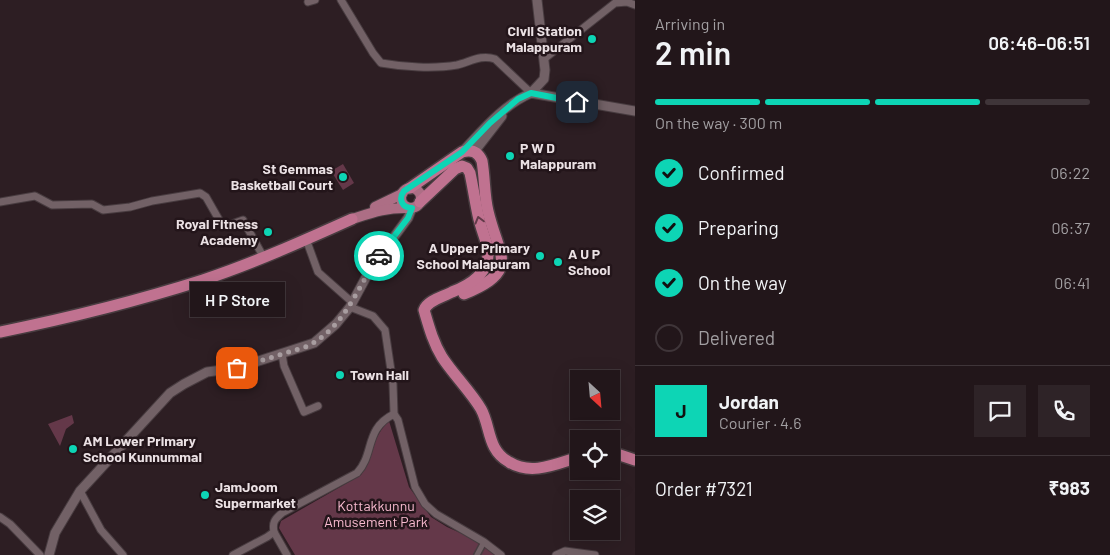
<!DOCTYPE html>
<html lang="en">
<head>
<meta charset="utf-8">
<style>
	body { margin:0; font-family:Barlow,sans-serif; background:#2e2327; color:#f1f3f6; height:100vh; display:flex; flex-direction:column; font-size:19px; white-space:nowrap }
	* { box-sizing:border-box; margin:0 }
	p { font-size:16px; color:#a29fa2 }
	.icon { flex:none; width:28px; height:28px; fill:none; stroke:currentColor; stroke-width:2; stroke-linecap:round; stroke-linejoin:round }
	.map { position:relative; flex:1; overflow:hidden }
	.drawer { display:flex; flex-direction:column; background:#22161a; width:475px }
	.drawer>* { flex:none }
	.needle { width:32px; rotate:154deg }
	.tools { position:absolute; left:570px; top:370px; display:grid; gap:10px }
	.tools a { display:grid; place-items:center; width:50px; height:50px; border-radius:0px; background:#22161a; box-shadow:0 5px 20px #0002,0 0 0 1px #3f3539; font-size:25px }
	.pin { position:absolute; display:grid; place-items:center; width:42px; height:42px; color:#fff; margin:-21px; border-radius:10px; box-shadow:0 2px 8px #0006 }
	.courier { position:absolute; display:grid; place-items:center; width:50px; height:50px; margin:-25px; border:4px solid #0dd5b5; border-radius:50%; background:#fff; color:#222; box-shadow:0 1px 6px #0007 }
	.bubble { position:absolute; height:35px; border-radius:0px; background:#22161a; box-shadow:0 5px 20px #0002,0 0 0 1px #3f3539; font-size:16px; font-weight:600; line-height:35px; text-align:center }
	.headline em { font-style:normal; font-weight:600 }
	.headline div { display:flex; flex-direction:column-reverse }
	.headline { display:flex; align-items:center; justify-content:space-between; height:85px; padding:0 20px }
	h1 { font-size:32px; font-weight:600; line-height:38px }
	.bar { display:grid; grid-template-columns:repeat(4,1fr); gap:8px 5px; align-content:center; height:60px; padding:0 20px }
	.bar i { height:6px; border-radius:4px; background:#3f3539 }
	.bar .current { background:#0dd5b5 }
	.bar p { grid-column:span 4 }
	.line { display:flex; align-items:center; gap:12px; padding:0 20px; border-top:1px solid #3f3539 }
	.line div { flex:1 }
	.round { display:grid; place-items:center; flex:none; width:52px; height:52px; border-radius:0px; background:#2e2327 }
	ol { padding:0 20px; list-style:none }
	li { display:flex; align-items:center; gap:15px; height:55px }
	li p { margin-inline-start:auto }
	li .icon { padding:5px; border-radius:50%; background:#0dd5b5; color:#111; stroke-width:4 }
	li:last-child { color:#a29fa2 }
	li i { width:28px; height:28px; border:2px solid #3f3539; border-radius:50% }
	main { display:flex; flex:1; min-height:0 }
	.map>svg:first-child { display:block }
	.green { fill:#643849 }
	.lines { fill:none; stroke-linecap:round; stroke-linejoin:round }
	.pedestrian-casing { stroke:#483c40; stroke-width:8 }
	.minor-casing { stroke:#483c40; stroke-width:9 }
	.tertiary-casing { stroke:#483c40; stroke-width:11 }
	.secondary-casing { stroke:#483c40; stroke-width:11 }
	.primary-casing { stroke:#483c40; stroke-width:12 }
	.trunk-casing { stroke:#483c40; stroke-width:14 }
	.pedestrian { stroke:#726166; stroke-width:5 }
	.minor { stroke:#726166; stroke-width:7 }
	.tertiary { stroke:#726166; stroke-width:9 }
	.secondary { stroke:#726166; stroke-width:9 }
	.primary { stroke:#ad6e85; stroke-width:10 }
	.trunk { stroke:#c07290; stroke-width:11 }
	.oneway { stroke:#623a49 }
	.done { stroke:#a89da0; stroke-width:5; stroke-dasharray:0 9 }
	.route { stroke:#0dd5b5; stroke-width:6 }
	.poi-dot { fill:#0dd5b5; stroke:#23151a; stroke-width:2 }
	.labels { text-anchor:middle; stroke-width:5; stroke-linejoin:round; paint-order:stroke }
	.poi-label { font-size:14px; font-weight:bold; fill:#ebe1e4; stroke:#23151a; text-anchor:start }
	.park-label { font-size:14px; fill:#f9bbd0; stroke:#23151a }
</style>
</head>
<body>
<main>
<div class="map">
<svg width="635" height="555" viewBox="0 0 635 555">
	<rect width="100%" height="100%" fill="#2d1e23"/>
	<g class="green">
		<path d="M343,164L354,183L343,190L331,171Z"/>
		<path d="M72,415L74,423L66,429L60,446L48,424Z"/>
		<path d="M389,421L409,487L431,517L447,527L483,543L498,555H295L279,528L281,521L361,475C372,458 373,435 389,421Z"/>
	</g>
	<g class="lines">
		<g class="pedestrian-casing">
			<path id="pedestrian" d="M477,555L484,542"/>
		</g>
		<g class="minor-casing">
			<g id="minor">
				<path d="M341,0L373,53L381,63C403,67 434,69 457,65C470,62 481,54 495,59L531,93"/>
				<path d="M308,2L315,0"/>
				<path d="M544,59L615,3L627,2L635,5"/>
				<path d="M0,202L35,196L52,205L92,204L103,210L130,207L152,201L200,193L206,197L222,225L226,226L243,220L264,258"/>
				<path d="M306,239L318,272L353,303"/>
				<path d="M350,307L373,316L385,330L393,384L394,414L398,420L415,487L425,504L436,514L484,542L501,555"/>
				<path d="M282,354L284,366L304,412L318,406"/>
				<path d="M80,491L101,530L123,555"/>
				<path d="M0,517L10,524L40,555"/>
				<path d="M274,532L287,555"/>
				<path d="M233,555L267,537L274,532C272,522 275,519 282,513L357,473C375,454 364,429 394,414"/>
				<path d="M556,555L565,551L595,555"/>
			</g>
		</g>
		<g class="tertiary-casing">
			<path id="tertiary" d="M531,93L544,79L545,70L537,0"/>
		</g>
		<g class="secondary-casing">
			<g id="secondary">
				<path d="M462,152C483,130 503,105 531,93L635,111"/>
				<path d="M474,152L502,116"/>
				<path d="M49,555L55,533L80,491L170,393L184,384L207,372L237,368L314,343L336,324L350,307L371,268L408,218L412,208"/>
			</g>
		</g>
		<g class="primary-casing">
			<g id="primary">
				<circle cx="411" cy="198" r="10"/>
				<path d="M375,207L402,194"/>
				<path d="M352,219C371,213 388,207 408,208"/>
			</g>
		</g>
		<g class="trunk-casing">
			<g id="trunk">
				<path d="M410,188L462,152C472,149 478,152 482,161C485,178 484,195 488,211C499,258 521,270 464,294"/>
				<path d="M420,202L455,169L462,166L467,168L470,173C473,187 475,201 478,215C480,225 484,235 487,245C493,270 473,284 452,292C443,297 428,300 424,310C429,327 433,342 442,357C453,374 471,392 481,409C491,427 487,450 509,462C531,476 556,464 579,457"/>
				<path d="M0,332C69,318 137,301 203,280C254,263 303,241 352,219"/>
				<path d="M611,452L635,460"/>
			</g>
		</g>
		<use href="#pedestrian" class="pedestrian"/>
		<use href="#minor" class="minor"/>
		<use href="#tertiary" class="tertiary"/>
		<use href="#secondary" class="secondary"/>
		<use href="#primary" class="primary"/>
		<use href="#trunk" class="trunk"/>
	</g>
	<defs><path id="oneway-chevron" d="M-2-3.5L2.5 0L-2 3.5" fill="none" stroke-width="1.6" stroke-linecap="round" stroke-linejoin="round" transform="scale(1.25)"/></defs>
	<use class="oneway" href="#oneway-chevron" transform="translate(479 220) rotate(-105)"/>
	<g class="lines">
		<path class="done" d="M237,368L305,347C344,330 356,289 379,256"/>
		<path class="route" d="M379,256L408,218L412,208C402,208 398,199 404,191L462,152L490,123L518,99L531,93L577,102"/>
	</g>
	<g class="poi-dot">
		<circle cx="592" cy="39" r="5"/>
		<circle cx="510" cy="156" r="5"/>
		<circle cx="343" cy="177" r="5"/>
		<circle cx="268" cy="232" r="5"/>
		<circle cx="540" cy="256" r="5"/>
		<circle cx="558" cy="262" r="5"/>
		<circle cx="340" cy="375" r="5"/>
		<circle cx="73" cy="449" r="5"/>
		<circle cx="205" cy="495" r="5"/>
	</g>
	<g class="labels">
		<g class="poi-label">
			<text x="582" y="36" text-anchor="end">Civil Station<tspan x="582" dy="16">Malappuram</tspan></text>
			<text x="520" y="153">P W D<tspan x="520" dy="16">Malappuram</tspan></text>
			<text x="333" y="174" text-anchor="end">St Gemmas<tspan x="333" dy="16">Basketball Court</tspan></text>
			<text x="258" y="229" text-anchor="end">Royal Fitness<tspan x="258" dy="16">Academy</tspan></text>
			<text x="530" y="253" text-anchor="end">A Upper Primary<tspan x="530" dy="16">School Malapuram</tspan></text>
			<text x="568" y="259">A U P<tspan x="568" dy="16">School</tspan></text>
			<text x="350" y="380">Town Hall</text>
			<text x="83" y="446">AM Lower Primary<tspan x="83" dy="16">School Kunnummal</tspan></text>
			<text x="215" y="492">JamJoom<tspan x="215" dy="16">Supermarket</tspan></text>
		</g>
		<g class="park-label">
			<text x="376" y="511">Kottakkunnu<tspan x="376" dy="16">Amusement Park</tspan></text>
		</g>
	</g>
</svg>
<div class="tools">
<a><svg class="needle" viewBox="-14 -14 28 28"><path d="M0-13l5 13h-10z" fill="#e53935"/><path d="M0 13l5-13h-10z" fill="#a29fa2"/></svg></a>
<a><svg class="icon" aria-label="locate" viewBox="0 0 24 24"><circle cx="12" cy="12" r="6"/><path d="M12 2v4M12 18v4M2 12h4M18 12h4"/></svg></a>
<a><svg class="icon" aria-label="layers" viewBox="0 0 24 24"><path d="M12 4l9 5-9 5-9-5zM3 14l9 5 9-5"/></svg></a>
</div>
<div class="pin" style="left:237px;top:368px;background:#ea580c"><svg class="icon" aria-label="bag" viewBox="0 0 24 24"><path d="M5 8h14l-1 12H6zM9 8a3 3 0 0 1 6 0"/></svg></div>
<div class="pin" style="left:577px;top:102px;background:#1f2937"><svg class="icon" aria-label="home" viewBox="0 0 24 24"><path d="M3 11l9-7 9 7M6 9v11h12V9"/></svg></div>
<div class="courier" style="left:379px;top:256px"><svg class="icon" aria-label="car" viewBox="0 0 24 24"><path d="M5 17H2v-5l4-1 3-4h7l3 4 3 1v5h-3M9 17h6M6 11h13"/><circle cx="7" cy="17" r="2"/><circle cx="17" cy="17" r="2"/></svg></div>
<div class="bubble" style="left:190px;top:282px;width:95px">H P Store</div>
</div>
<section class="drawer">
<div class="headline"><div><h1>2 min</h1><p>Arriving in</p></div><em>06:46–06:51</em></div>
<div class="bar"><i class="current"></i><i class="current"></i><i class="current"></i><i></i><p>On the way · 300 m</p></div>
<ol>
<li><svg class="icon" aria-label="check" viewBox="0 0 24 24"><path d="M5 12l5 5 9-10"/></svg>Confirmed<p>06:22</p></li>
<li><svg class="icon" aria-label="check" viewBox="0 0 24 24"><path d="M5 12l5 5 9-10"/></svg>Preparing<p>06:37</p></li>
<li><svg class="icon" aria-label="check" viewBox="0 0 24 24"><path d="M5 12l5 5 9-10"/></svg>On the way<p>06:41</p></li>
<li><i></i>Delivered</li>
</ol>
<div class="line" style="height:90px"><b class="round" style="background:#0dd5b5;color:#111">J</b><div><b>Jordan</b><p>Courier · 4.6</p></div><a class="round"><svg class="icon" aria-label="chat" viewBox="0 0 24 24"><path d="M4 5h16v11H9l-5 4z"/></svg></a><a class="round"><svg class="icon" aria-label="phone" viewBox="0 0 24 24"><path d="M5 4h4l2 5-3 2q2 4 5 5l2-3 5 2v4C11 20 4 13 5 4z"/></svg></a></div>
<div class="line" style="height:65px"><div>Order #7321</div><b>₹983</b></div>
</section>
</main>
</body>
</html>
